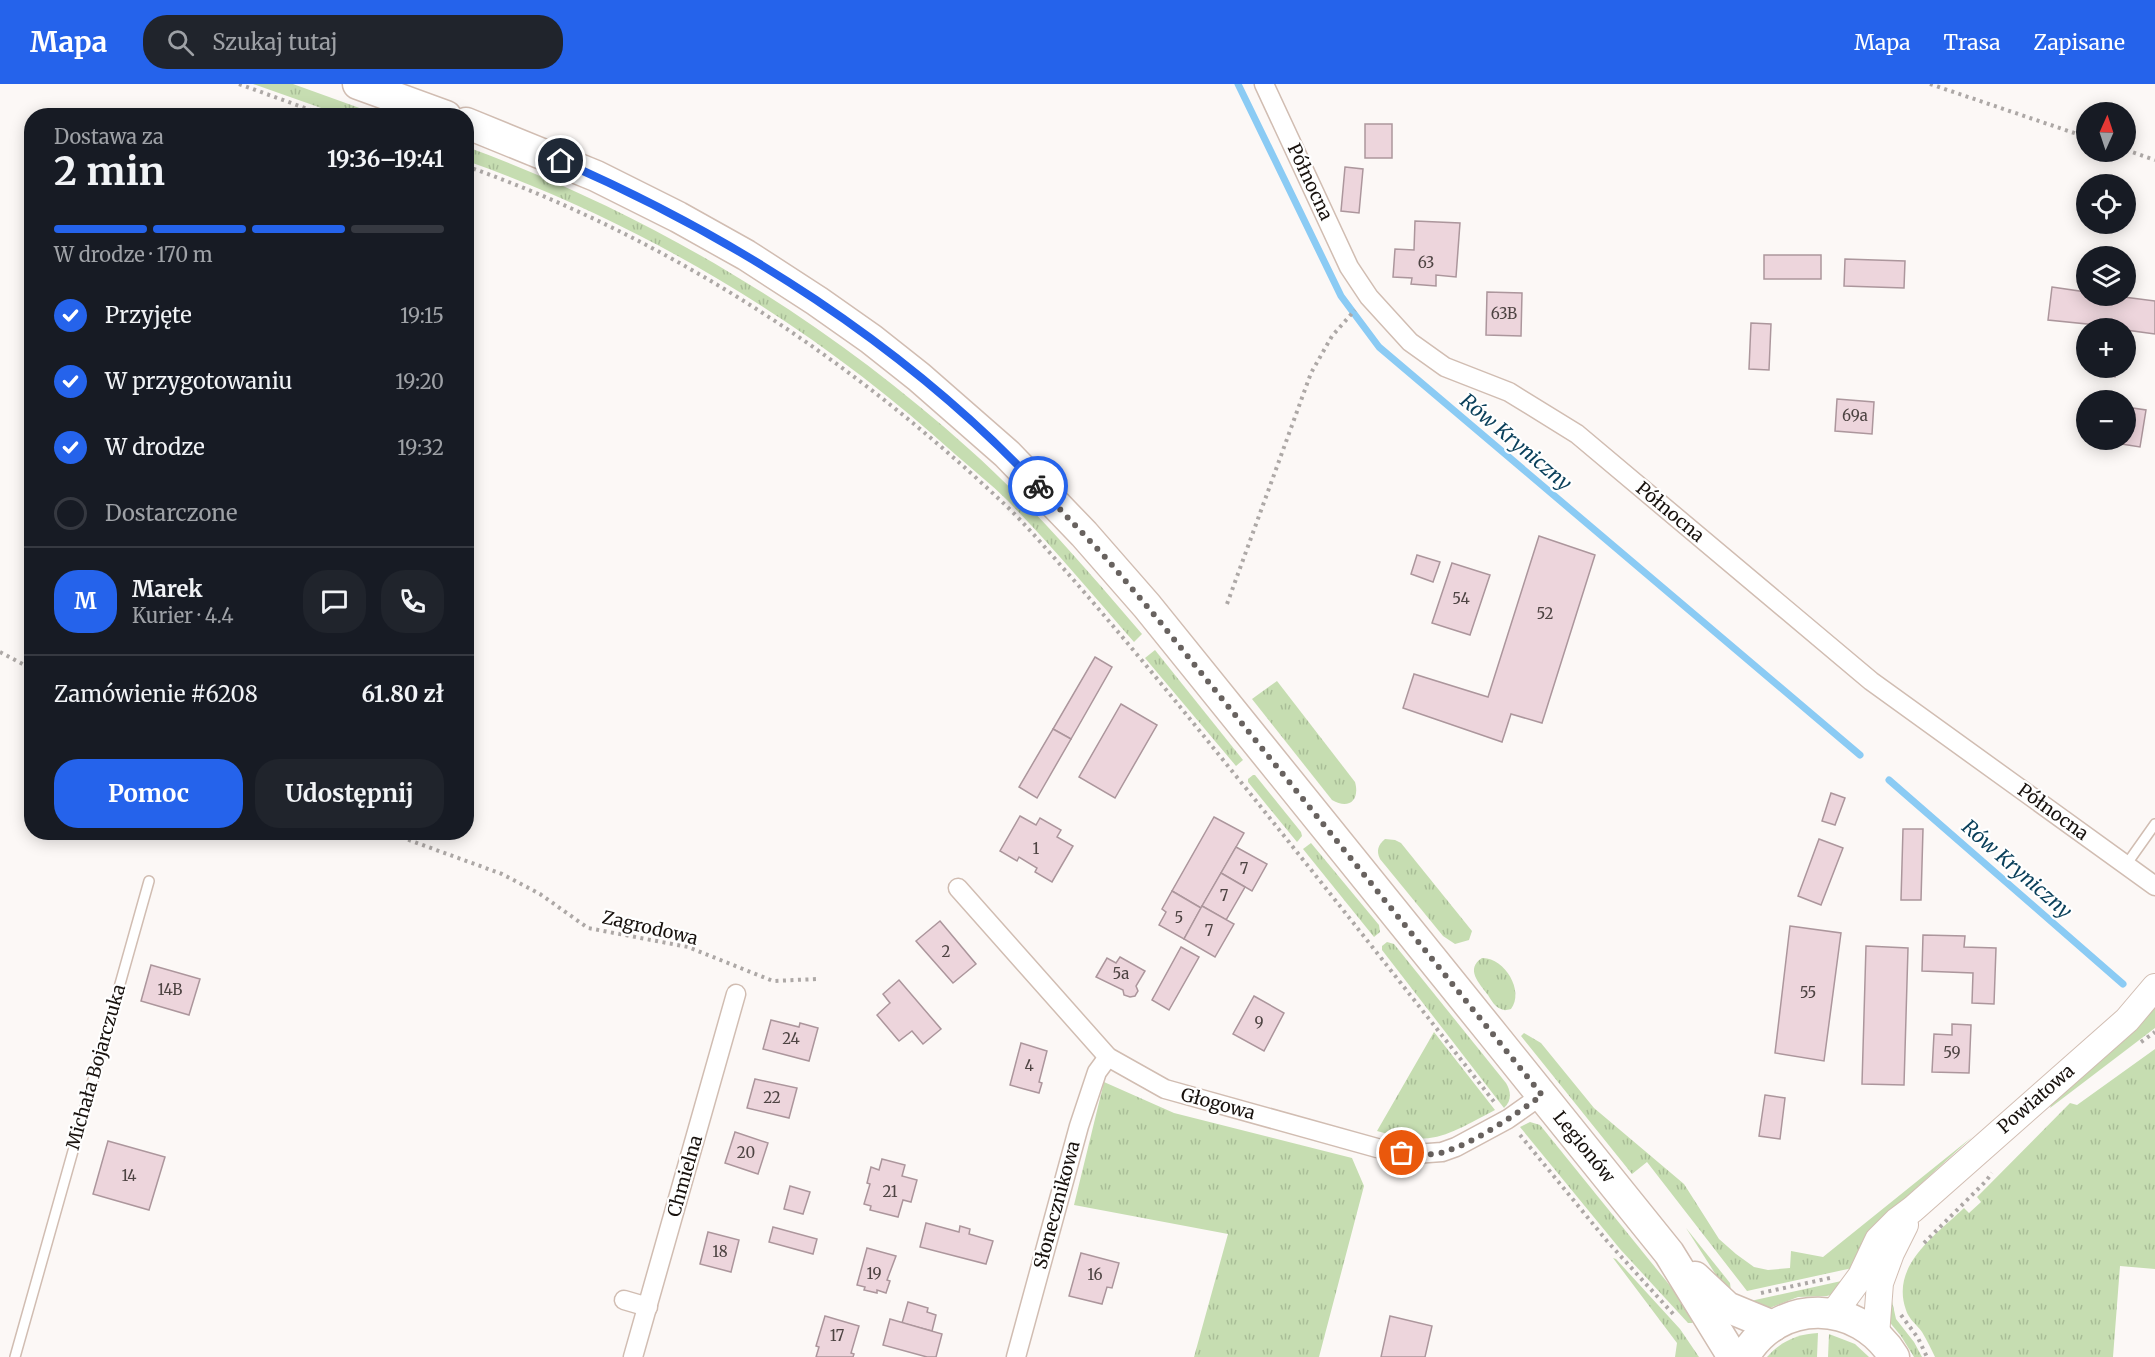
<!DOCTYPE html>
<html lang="pl">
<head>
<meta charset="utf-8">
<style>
	body { margin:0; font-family:Merriweather,serif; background:#20242c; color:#f1f3f6; height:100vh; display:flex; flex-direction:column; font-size:22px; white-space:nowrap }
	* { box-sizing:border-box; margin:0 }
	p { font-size:20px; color:#9ea1a6 }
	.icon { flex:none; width:33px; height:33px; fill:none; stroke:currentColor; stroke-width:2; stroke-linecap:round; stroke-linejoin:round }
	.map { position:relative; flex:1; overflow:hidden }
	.details { position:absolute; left:24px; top:24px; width:450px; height:732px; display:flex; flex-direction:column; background:#171b24; border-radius:24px; box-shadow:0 3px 15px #0003 }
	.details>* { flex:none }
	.needle { width:39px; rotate:3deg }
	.buttons { position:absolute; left:2076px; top:18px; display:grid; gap:12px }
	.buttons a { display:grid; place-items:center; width:60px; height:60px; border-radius:50%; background:#171b24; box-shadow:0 3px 15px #0003; font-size:30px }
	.pin { position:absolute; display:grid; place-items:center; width:51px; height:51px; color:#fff; margin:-26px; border:3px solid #fff; border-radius:50%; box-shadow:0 2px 6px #0007 }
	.courier { position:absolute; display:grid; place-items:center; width:60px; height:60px; margin:-30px; border:4px solid #2563eb; border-radius:50%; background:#fff; color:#222; box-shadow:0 2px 8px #0007 }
	.summary em { font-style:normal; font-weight:700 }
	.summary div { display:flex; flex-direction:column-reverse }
	.summary { display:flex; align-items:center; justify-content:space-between; height:102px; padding:0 30px }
	h1 { font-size:39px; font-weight:700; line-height:45px }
	.bar { display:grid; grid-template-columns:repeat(4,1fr); gap:9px 6px; align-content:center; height:72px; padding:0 30px }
	.bar i { height:8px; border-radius:4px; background:#363941 }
	.bar .active { background:#2563eb }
	.bar p { grid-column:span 4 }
	.line { display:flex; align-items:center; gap:15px; padding:0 30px; border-top:2px solid #363941 }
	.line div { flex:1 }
	.round { display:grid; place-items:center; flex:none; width:63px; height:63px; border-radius:24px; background:#20242c }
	ol { padding:0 30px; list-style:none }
	li { display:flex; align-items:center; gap:18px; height:66px }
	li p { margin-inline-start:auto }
	li .icon { padding:6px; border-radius:50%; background:#2563eb; color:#fff; stroke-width:4 }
	li:last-child { color:#9ea1a6 }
	li i { width:33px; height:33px; border:3px solid #363941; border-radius:50% }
	.button { display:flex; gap:12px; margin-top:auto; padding:12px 30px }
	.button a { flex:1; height:69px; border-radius:24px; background:#2563eb; color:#fff; font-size:24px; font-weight:700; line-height:69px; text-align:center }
	.button a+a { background:#20242c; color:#f1f3f6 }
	header { display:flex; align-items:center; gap:36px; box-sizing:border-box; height:84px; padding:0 30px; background:#2563eb; color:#fff }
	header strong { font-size:28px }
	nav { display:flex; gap:33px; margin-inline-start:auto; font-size:21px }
	.search { width:420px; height:54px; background:#20242c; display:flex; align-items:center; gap:15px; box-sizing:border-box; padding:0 21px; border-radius:24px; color:#9ea1a6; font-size:22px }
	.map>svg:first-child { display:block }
	.grass { fill:url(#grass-tufts) }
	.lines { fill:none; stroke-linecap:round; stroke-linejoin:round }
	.stream { stroke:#8bcbf4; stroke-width:7 }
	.building { fill:#edd5dc; stroke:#ac969c; stroke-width:1.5 }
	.service-casing { stroke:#d1bdb2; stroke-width:12 }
	.minor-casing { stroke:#d1bdb2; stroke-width:21 }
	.secondary-casing { stroke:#d1bdb2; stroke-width:28 }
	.trunk-casing { stroke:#d1bdb2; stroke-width:33 }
	.path { stroke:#ada8a6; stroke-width:4; stroke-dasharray:3 4.5; stroke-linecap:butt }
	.service { stroke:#fff; stroke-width:9 }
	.minor { stroke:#fff; stroke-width:18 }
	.secondary { stroke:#fff; stroke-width:26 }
	.trunk { stroke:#fff; stroke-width:30 }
	.done { stroke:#68625f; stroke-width:6; stroke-dasharray:0 10.8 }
	.route { stroke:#2563eb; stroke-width:8 }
	.labels { text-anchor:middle; stroke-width:4.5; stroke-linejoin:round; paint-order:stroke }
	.number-label { font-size:15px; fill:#4d4342 }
	.street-label { font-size:18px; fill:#18120e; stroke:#fff }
	.water-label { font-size:20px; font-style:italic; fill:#093f5a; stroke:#fff }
</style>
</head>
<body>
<header>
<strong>Mapa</strong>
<div class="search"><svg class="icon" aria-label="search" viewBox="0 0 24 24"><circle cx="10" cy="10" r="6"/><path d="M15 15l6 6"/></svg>Szukaj tutaj</div>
<nav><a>Mapa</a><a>Trasa</a><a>Zapisane</a></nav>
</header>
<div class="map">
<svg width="2155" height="1273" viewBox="0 0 2155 1273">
	<defs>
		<pattern id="grass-tufts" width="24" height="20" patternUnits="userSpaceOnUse" patternTransform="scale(1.5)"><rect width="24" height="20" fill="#c6ddb1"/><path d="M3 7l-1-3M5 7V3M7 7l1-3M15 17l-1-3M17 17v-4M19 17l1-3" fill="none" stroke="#a9bd97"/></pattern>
	</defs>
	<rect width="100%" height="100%" fill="#fcf8f6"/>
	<g class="grass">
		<path d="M253,0H293L379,31H341Z"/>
		<path d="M467,63C652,131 822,233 969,365C1032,421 1087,486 1142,550L1134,558C1092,510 1051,461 1007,416C991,400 973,386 956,371C814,242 647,141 467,77Z"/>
		<path d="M1155,566L1243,676L1236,682L1145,574Z"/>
		<path d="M1277,597L1355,698C1360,716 1349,726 1332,716L1252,615Z"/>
		<path d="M1253,691H1255L1301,748L1302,752L1297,758L1248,698V695Z"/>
		<path d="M1385,755L1395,756L1401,759L1472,847L1469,856L1455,860L1443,852L1380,775C1376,767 1378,761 1385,755Z"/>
		<path d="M1311,759L1379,841L1380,848L1374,853L1303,765Z"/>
		<path d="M1387,858L1394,860L1506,999C1511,1007 1512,1017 1504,1024L1382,866V862Z"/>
		<path d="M1482,874C1504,873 1525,907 1511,925C1506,926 1505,927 1501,925C1495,923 1491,916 1488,911C1479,899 1465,885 1482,874Z"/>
		<path d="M2155,921V944L2050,1024L2053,1015Z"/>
		<path d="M1434,948L1495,1026C1447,1051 1432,1064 1377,1047Z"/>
		<path d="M1524,949L1541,959L1594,1024L1684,1100L1719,1155L1736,1170L1754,1183L1768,1186L1790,1184L1791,1167L1823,1173L1972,1053L1888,1130L1857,1183L1747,1207L1647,1078L1632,1090L1521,952Z"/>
		<path d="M2155,965V1185L2120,1182L2113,1273H1935C1931,1265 1927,1256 1922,1248C1917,1241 1908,1234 1906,1226C1890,1181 1936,1151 1964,1124L1969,1129L1981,1118L1977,1113L2070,1019L2077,1021Z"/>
		<path d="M1104,998L1174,1029L1352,1074L1364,1102L1319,1273H1194L1228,1150L1074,1121Z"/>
		<path d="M1530,1038L1540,1041L1697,1235L1692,1239H1688L1620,1165L1520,1043Z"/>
		<path d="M1686,1144L1730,1199L1731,1207L1725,1205Z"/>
		<path d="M1613,1174L1616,1175L1680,1245L1699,1273H1675L1677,1259Z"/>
		<path d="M1846,1196L1834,1210L1827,1212L1798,1213L1767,1225L1741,1222L1755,1216Z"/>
		<path d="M1886,1213L1892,1217L1896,1235L1914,1258L1922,1273H1914L1901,1252L1887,1235Z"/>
		<path d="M1818,1249L1817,1273H1767C1781,1257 1798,1250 1818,1249Z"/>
		<path d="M1829,1250L1855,1260L1869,1273H1828Z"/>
	</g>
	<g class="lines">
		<g class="stream">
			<path d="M1238,0L1341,212L1379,263L1860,671"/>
			<path d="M1889,696L2123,900"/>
		</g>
	</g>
	<g class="building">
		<rect x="1365" y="40" width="27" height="34"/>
		<path d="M1345,83L1363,85L1359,129L1341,127Z"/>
		<path d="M1415,137L1460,139L1456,193L1436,191V202L1411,200L1412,194L1393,193L1395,165L1414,166Z"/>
		<rect x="1764" y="171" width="57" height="24"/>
		<path d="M1845,175L1905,177L1904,204L1844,202Z"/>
		<path d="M2052,203L2086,208V212H2116L2155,217V250L2126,246V244L2048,236Z"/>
		<path d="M1487,208L1522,209L1521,252L1486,251Z"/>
		<path d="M1751,239L1771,240L1769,286L1749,285Z"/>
		<path d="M2100,284H2117L2115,293L2099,290Z"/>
		<path d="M1837,315L1874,318L1872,350L1835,347Z"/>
		<path d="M2126,323L2146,326L2140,363L2109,358V356H2126Z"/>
		<path d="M1539,452L1595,471L1542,639L1511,630L1502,658L1403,624L1414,590L1488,613Z"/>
		<path d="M1417,471L1440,478L1433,498L1411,490Z"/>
		<path d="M1452,479L1490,491L1470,551L1432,539Z"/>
		<path d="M1095,573L1112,583L1071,655L1053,645Z"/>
		<path d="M1121,620L1157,641L1115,714L1079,693Z"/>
		<path d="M1053,645L1071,655L1037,714L1019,703Z"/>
		<path d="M1831,709L1845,714L1835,741L1822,737Z"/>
		<path d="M1020,732L1036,741L1040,734L1061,746L1057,753L1073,762L1052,798L1035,788L1037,784L1019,773L1017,777L1000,767Z"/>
		<path d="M1214,733L1244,749L1201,824L1172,807Z"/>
		<path d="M1903,745H1923L1921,816H1901Z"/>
		<path d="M1819,755L1843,764L1821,821L1798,812Z"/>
		<path d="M1236,763L1267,780L1252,807L1221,789Z"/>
		<path d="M1221,789L1245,803L1226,836L1202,822Z"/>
		<path d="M1172,807L1201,824L1184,855L1159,841L1166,828L1162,825Z"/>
		<path d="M1202,822L1234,840L1215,873L1184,855Z"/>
		<path d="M940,837L976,880L953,899L916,857Z"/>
		<path d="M1790,842L1841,849L1824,977L1775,969Z"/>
		<path d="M1923,851L1965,852L1964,863L1996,864L1994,920L1972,919L1973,889L1922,887Z"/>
		<path d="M1866,862L1908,864L1904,1001L1862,1000Z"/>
		<path d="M1181,863L1199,873L1169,926L1152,916Z"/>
		<path d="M1120,873L1145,887L1136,902L1138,907L1135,912L1130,913L1124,911L1123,906L1096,893L1107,874L1116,879Z"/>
		<path d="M151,881L200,895L189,931L141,917Z"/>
		<path d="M899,896L941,945L923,960L912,947L899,957L877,931L890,919L883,910Z"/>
		<path d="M1254,912L1284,929L1264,967L1233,950Z"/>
		<path d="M771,936L799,943L800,939L818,944L809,977L763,965Z"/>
		<path d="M1952,940L1971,941L1969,989L1932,988L1934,950L1952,951Z"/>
		<path d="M1021,959L1047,967L1039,998L1042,999L1039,1009L1010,1001Z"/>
		<path d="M755,995L797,1004L789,1034L747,1024Z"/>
		<path d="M1765,1011L1785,1014L1780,1055L1759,1052Z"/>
		<path d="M735,1048L768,1059L758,1090L725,1079Z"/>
		<path d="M108,1057L165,1073L149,1126L93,1110Z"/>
		<path d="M882,1075L905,1081L902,1092L917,1096L911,1118L903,1116L898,1133L870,1126L871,1122L864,1120L870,1100L867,1099L871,1083L879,1086Z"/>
		<path d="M790,1102L810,1108L803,1130L784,1125Z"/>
		<path d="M926,1139L959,1148L960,1142L970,1145L969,1150L993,1157L986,1180L920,1163Z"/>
		<path d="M773,1143L817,1155L813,1170L769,1158Z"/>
		<path d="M708,1148L739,1156L731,1188L700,1180Z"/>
		<path d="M867,1164L896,1172L887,1196L890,1197L886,1209L877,1206V1209L864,1206L865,1203L857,1201Z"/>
		<path d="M1081,1169L1119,1179L1112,1204L1107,1203L1102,1220L1069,1212Z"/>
		<path d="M908,1218L928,1224L927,1228L936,1231L932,1247L902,1239Z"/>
		<path d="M825,1232L859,1242L851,1269L854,1270L853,1273H816L819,1263L816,1262Z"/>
		<path d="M1390,1232L1432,1242L1425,1273H1381Z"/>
		<path d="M890,1235L942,1250L936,1273H927L883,1261Z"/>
	</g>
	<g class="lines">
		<g class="service-casing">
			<g id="service">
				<path d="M2126,781L2155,740"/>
				<path d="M15,1273L149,797"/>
			</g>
		</g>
		<g class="minor-casing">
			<g id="minor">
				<path d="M1264,0L1349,183L1369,213L1410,258L1445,283L1509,308L1577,350L1871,597L2155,802"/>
				<path d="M958,804L1108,973L1165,1005L1377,1064L1415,1070L1442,1068L1456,1063L1508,1035L1542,1011"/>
				<path d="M624,1216L648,1223"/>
				<path d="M633,1273L736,910"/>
				<path d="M1016,1273L1079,1042L1097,988L1108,973"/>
			</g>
		</g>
		<g class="secondary-casing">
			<g id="secondary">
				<path d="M1833,1230L1861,1192L1878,1156L1897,1137L1913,1125L2127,936L2155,903"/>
				<path d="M1876,1251L1880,1199L1891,1169L1905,1141"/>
			</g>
		</g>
		<g class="trunk-casing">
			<g id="trunk">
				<path d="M358,0L446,32"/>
				<path d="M466,39L596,92L678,133L746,171L817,217L871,255L919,293L1007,370L1084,450L1147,522L1495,953L1669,1169L1733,1273"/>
				<path d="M1695,1193L1727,1223L1773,1242"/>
				<path d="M1744,1273C1778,1213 1859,1215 1894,1273"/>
			</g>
		</g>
		<g class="path">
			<path d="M239,0L327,32"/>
			<path d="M1930,0L2086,53"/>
			<path d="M2126,66L2155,76"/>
			<path d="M466,82C666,153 845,270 999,415C1025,439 1048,467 1071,493C1112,540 1151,587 1190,635C1293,762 1394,890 1495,1019"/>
			<path d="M1227,520L1311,289L1332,252L1355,226"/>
			<path d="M0,568L32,585"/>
			<path d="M387,748L502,790L540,810L588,844L688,863L773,897L817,895"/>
			<path d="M2141,958L2155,948"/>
			<path d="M1520,1051L1607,1157L1675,1232"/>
			<path d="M1924,1159L1986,1097L1992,1089"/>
			<path d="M1761,1209L1830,1194"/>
			<path d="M1901,1231L1918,1254L1927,1273"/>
		</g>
		<use href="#service" class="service"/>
		<use href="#minor" class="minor"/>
		<use href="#secondary" class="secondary"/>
		<use href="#trunk" class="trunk"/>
	</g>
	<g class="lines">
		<path class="done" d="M1038,402L1106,474L1156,533L1542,1011C1515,1031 1476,1058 1444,1068C1431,1072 1416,1070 1402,1069"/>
		<path class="route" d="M561,77C737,154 906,262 1038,402"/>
	</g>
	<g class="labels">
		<g class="number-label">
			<text x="1426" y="184">63</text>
			<text x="1504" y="235">63B</text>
			<text x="1855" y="337">69a</text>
			<text x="1461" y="520">54</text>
			<text x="1545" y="535">52</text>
			<text x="1036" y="770">1</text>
			<text x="1244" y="790">7</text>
			<text x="1224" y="817">7</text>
			<text x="1179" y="839">5</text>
			<text x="1209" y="852">7</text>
			<text x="946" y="873">2</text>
			<text x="1121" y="895">5a</text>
			<text x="170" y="911">14B</text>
			<text x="1808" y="914">55</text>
			<text x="1259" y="944">9</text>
			<text x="791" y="960">24</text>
			<text x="1952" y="974">59</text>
			<text x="1029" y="987">4</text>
			<text x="772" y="1019">22</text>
			<text x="746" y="1074">20</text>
			<text x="129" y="1097">14</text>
			<text x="890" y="1113">21</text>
			<text x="720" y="1173">18</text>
			<text x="874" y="1195">19</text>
			<text x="1095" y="1196">16</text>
			<text x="837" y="1257">17</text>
		</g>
		<g class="street-label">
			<text transform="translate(1310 98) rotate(65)" y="6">Północna</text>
			<text transform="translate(1670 428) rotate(40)" y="6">Północna</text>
			<text transform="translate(2053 728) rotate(36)" y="6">Północna</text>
			<text transform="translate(650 844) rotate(13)" y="6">Zagrodowa</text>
			<text transform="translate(96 983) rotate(-74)" y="6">Michała Bojarczuka</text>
			<text transform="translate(2036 1015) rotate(-41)" y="6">Powiatowa</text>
			<text transform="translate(1218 1020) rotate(15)" y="6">Głogowa</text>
			<text transform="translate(1584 1063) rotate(51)" y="6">Legionów</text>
			<text transform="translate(685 1092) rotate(-74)" y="6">Chmielna</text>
			<text transform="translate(1057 1121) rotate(-75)" y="6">Słonecznikowa</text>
		</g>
		<g class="water-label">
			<text transform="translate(1516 358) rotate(40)" y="7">Rów Kryniczny</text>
			<text transform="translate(2017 785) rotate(41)" y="7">Rów Kryniczny</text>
		</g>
	</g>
</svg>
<div class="buttons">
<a><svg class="needle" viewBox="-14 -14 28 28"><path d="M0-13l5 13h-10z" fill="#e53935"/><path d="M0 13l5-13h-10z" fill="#9ea1a6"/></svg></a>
<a><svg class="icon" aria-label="locate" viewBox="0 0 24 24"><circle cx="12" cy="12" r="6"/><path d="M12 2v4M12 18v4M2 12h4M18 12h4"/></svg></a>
<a><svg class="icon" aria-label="layers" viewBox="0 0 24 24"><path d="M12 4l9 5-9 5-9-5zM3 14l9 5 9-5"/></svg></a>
<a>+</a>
<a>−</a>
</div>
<div class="pin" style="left:1402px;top:1069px;background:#ea580c"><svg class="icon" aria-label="bag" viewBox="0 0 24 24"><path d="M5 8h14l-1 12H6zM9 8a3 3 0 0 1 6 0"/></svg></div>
<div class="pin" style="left:561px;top:77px;background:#1f2937"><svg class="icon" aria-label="home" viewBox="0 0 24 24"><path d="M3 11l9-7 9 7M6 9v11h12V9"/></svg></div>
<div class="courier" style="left:1038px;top:402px"><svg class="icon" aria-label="bike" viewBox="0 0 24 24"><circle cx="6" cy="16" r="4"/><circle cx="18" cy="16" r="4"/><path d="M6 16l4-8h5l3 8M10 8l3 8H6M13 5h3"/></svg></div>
<section class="details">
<div class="summary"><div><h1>2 min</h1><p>Dostawa za</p></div><em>19:36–19:41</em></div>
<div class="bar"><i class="active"></i><i class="active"></i><i class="active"></i><i></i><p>W drodze · 170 m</p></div>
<ol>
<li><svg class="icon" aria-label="check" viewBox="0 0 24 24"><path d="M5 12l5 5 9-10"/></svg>Przyjęte<p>19:15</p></li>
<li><svg class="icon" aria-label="check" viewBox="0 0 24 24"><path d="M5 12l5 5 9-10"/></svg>W przygotowaniu<p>19:20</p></li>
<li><svg class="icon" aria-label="check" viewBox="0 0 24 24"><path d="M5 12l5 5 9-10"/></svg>W drodze<p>19:32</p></li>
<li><i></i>Dostarczone</li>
</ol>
<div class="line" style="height:108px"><b class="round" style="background:#2563eb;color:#fff">M</b><div><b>Marek</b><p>Kurier · 4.4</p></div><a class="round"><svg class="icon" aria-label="chat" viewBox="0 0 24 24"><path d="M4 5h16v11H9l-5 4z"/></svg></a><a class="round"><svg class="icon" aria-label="phone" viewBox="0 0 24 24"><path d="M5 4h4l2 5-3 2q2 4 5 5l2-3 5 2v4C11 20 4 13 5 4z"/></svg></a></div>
<div class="line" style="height:78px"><div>Zamówienie #6208</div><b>61.80 zł</b></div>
<div class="button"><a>Pomoc</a><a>Udostępnij</a></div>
</section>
</div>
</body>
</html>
